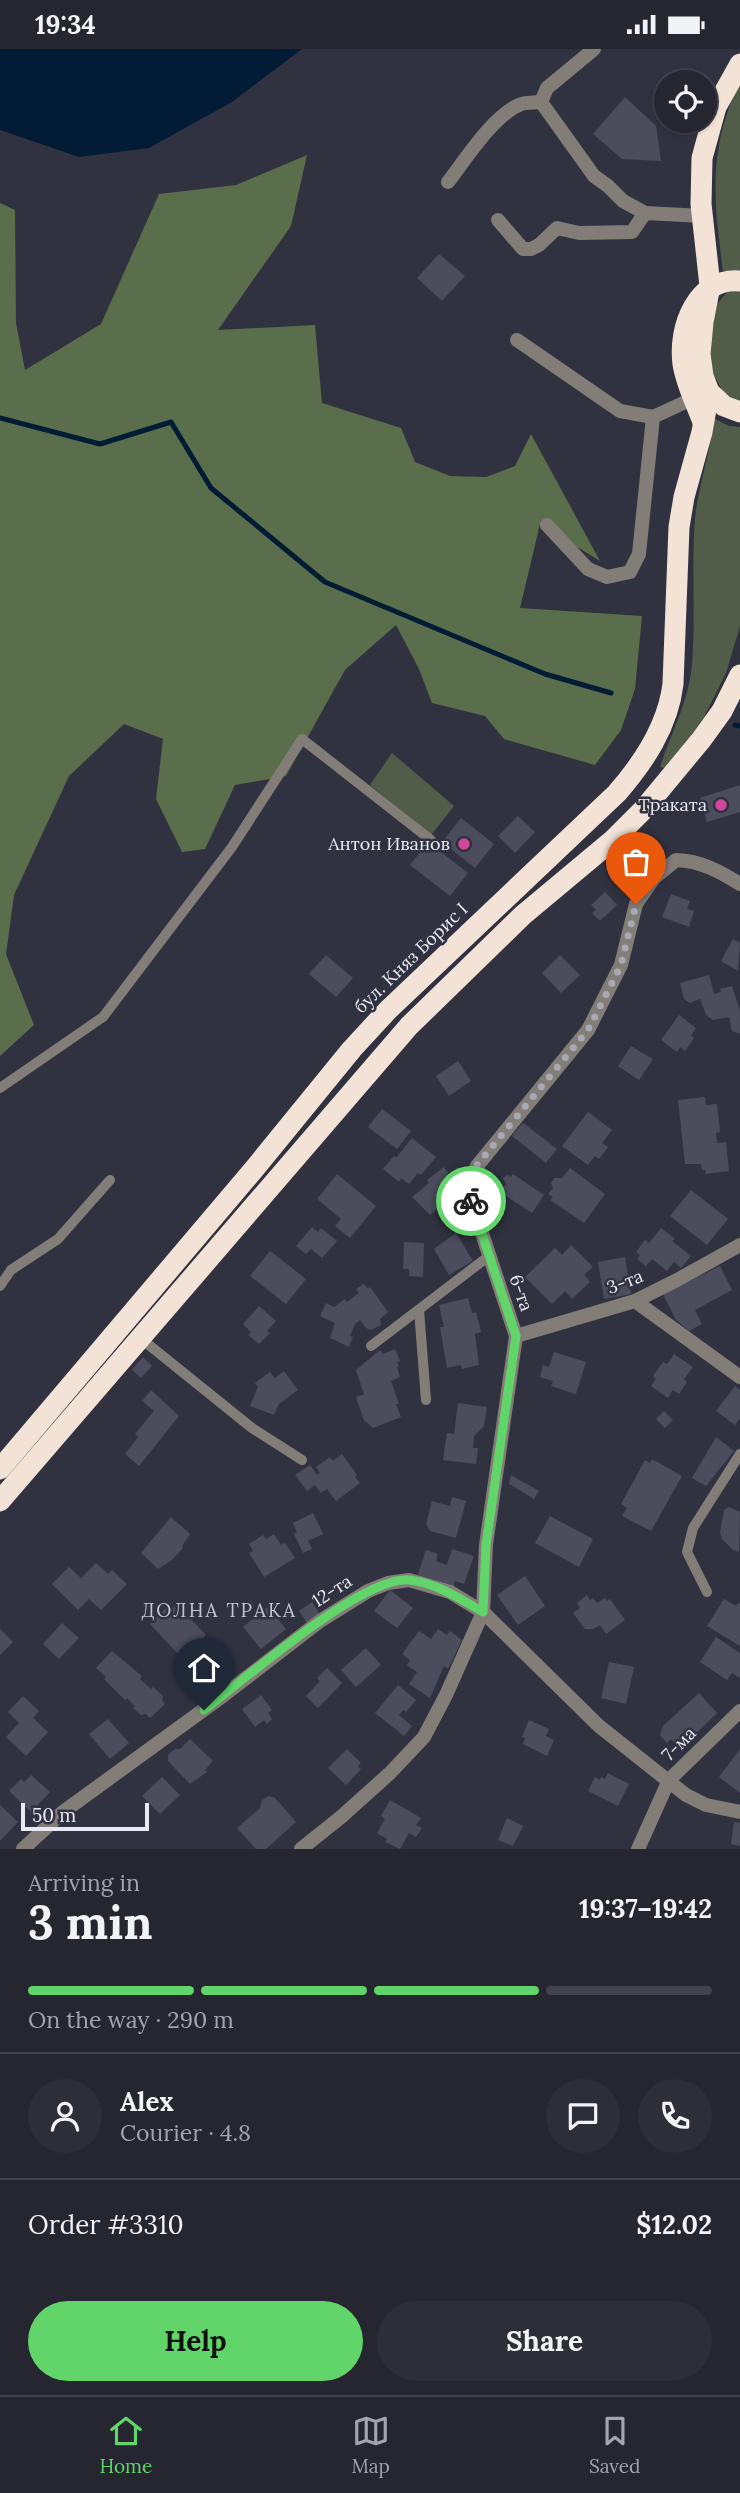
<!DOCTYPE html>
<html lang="en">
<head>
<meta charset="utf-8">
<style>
	body { margin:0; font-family:Lora,serif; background:#2d2e38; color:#f1f3f6; height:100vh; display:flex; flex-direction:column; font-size:26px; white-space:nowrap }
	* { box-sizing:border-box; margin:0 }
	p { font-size:23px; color:#a3a5ab }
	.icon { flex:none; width:38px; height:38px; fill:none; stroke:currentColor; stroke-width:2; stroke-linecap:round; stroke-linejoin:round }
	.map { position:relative; height:1800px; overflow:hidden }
	.drawer { display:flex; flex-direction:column; background:#252630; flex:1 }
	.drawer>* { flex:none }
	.fabs { position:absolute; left:654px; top:21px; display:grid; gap:14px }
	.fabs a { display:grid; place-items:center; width:63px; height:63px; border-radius:50%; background:#252630; box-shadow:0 2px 5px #0004,0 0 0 2px #42434c; font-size:35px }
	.scale { position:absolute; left:21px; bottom:18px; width:128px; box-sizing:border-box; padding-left:7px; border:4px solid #e8e9f2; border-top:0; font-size:19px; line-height:24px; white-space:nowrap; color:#e8e9f2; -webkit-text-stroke:5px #313240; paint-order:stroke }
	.pin { position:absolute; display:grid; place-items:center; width:60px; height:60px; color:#fff; margin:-72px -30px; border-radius:50% 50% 50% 0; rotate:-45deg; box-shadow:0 0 7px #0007 }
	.pin .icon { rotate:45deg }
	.courier { position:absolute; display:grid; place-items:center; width:70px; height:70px; margin:-35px; border:5px solid #61d56a; border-radius:50%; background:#fff; color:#222; box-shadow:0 2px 9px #0007 }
	.head em { font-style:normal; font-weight:800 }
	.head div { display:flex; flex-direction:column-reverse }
	.head { display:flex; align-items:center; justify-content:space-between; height:119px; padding:0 28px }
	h1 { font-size:46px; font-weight:800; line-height:52px }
	.bar { display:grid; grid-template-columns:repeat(4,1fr); gap:10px 7px; align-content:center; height:84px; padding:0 28px }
	.bar i { height:9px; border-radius:5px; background:#42434c }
	.bar .current { background:#61d56a }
	.bar p { grid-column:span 4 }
	.line { display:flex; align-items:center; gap:18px; padding:0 28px; border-top:2px solid #42434c }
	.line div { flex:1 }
	.round { display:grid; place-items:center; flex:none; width:74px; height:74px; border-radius:37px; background:#2d2e38 }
	.cta { display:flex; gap:14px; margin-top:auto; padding:14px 28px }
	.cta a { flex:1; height:80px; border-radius:42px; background:#61d56a; color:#111; font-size:28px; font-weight:800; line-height:80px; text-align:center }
	.cta a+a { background:#2d2e38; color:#f1f3f6 }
	.status { display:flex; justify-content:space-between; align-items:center; height:49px; padding:0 35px; background:#252630; direction:ltr }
	.status svg { height:19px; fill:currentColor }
	.tabs { display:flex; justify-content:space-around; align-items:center; height:98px; border-top:2px solid #42434c; background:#252630; font-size:19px; color:#a3a5ab }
	.tabs a { display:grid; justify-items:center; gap:4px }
	.tabs .current { color:#61d56a }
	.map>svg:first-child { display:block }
	.green { fill:#515d49 }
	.forest { fill:#5a6e4c }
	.water { fill:#011c34 }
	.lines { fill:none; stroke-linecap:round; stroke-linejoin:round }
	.stream { stroke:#011c34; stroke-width:5 }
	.building { fill:#4c4d5c }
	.lane { stroke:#837d78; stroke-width:10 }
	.street { stroke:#837d78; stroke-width:14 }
	.highway { stroke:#f2e3d6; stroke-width:21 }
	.done { stroke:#a8a9b4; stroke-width:7; stroke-dasharray:0 12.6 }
	.route { stroke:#61d56a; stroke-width:9 }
	.hotel-dot { fill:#d1479c; stroke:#313240; stroke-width:2.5 }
	.labels { text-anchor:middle; stroke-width:5; stroke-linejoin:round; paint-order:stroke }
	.poi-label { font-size:18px; fill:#e8e9f2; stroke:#313240; text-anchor:end }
	.street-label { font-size:18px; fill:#e8e9f2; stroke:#313240 }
	.neighbourhood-label { font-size:19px; letter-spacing:2px; fill:#c2c4d5; stroke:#313240 }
</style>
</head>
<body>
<div class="status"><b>19:34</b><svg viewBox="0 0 49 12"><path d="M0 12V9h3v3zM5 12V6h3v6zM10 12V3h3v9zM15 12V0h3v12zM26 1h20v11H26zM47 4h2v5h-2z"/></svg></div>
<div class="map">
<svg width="740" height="1800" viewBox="0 0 740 1800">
	<rect width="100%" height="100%" fill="#313240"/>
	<g class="green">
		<path d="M740,30V221L723,222C718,183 712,142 718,103C721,78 731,53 740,30Z"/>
		<path d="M740,241V352H737L723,343L714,326L707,298L717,255L728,242Z"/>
		<path d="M713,369L729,377L740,378V577L726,624L704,668L682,700L664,719L660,718C671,684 689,652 692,615C696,567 691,518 695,470C698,435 712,403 713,369Z"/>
		<path d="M392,704L454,757L431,786L370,736Z"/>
	</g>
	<path class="forest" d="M307,106L291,177L218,281L315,276L322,354L401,379L415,413L450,427L486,428L515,417L531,385L600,512L540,475L520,559L642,567L635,640L621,681L595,716L504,690L485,667L432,654L419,620L396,576L345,621L286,727L235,736L205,800L182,803L156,750L163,690L124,675L69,727L14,846L6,905L34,976L0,1007V154L15,161L16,274L25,321L101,275L159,145L236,136Z"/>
	<path class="water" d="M0,0H302L232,53L149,99L79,108L0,81Z"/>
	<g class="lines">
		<g class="stream">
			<path d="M0,369L100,395L171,373L211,439L325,533L545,625L611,644"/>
			<path d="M735,676L740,677"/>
		</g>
	</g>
	<g class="building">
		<path d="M625,48L656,77L661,112L622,110L593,85Z"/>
		<path d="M439,205L465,227L442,252L417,229Z"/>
		<path d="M740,736V763L707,773L700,749Z"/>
		<path d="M518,767L535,783L515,804L498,787Z"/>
		<path d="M461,769L494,795L475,819L442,793Z"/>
		<path d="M428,793L468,824L450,847L410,816Z"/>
		<path d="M605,843L617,856L600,872L592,864L596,861L591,856Z"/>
		<path d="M671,845L690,852L687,860L694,862L689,878L662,868Z"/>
		<path d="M733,890L740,894L738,922L721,912Z"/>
		<path d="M326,906L353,929L336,948L309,925Z"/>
		<path d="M560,906L580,926L561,944L542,924Z"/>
		<path d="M709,926L714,945L721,943L720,940L732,937L740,962V985L732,982L729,968L713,971L706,966L700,950L690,954L684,950L680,934Z"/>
		<path d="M679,966L696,979L691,987L694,989L685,1002L680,998L677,1003L661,991Z"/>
		<path d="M631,997L653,1010L639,1031L618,1017Z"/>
		<path d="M458,1012L471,1032L449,1047L436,1027Z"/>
		<path d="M705,1048L706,1056L717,1055L720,1083L716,1084L717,1094L726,1093L729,1122L706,1125L705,1121H702L701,1115H685L678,1051Z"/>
		<path d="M382,1060L411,1082L397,1100L368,1078Z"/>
		<path d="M588,1063L612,1081L602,1094L608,1098L599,1110L595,1107L588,1116L562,1097Z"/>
		<path d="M523,1074L557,1100L546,1114L512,1087Z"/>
		<path d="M412,1089L436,1108L421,1126L418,1124L409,1135L401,1129L399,1133L383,1120L394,1107L396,1109Z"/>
		<path d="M444,1118L453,1130L441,1139L449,1150L430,1166L412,1148L429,1134L427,1131Z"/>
		<path d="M570,1119L605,1145L584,1174L550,1151L553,1148L548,1145L553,1139L551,1134L555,1129H562Z"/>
		<path d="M337,1125L376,1157L350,1189L335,1177L341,1170L317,1150Z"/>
		<path d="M513,1125L544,1146L532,1164L500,1143L506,1135L503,1129L507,1126L511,1128Z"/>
		<path d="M691,1141L728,1170L707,1196L670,1167Z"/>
		<path d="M312,1178L318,1183L321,1179L337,1192L322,1209L311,1200L306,1205L296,1197Z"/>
		<path d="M661,1179L675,1190L672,1192L691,1207L681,1219L674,1213L667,1222L652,1210L646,1217L637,1210L640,1206L636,1203L645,1191L649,1194Z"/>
		<path d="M456,1184L473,1212L449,1226L434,1200Z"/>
		<path d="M404,1193L424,1194L423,1228L409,1227V1220H403Z"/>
		<path d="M571,1196L593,1218L584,1226L590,1233L572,1250L565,1242L552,1255L525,1228L555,1199L562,1206Z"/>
		<path d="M270,1202L306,1230L286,1255L250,1227Z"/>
		<path d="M625,1208L631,1245L604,1250L598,1213Z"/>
		<path d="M720,1217L732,1241L695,1261L702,1275L689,1282L676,1271L663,1245Z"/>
		<path d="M364,1235L368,1240L370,1238L388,1263L380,1270L381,1276L371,1281L366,1279L360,1271L355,1275L350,1287L353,1288L349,1298L330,1289L335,1274L320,1267L326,1254L334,1258L345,1250L347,1253L359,1244L356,1240Z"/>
		<path d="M468,1249L472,1264L476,1263L481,1283L475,1285L479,1316L462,1320L461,1316L447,1319L440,1278H444L439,1256Z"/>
		<path d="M259,1257L276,1272L267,1282L270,1284L259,1295L248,1286L251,1283L243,1275Z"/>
		<path d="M395,1300L400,1312L397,1313L399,1317L397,1318L400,1328L391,1332L399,1355H396L401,1368L373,1379L364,1371L356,1348L364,1345L356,1321L380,1301L383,1305Z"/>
		<path d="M554,1303L586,1313L576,1345L551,1337L553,1332L540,1328L543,1316L549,1318Z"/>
		<path d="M674,1305L693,1318L684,1330L687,1333L679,1345L673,1341L668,1349L651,1337L656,1330L653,1327L663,1313L667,1315Z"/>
		<path d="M143,1308L152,1317L141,1329L132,1321Z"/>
		<path d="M284,1322L298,1341L279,1355L274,1366L250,1357L258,1338L255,1334L270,1323L275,1329Z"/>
		<path d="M735,1337L740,1341V1369L735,1376L716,1362Z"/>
		<path d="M151,1341L179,1367L139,1417L125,1405L138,1388L135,1385L154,1362L142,1352Z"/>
		<path d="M458,1354L487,1358L484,1377L474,1387L473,1399H478L476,1415L443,1411L447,1384L454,1385Z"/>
		<path d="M664,1362L673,1371L665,1379L656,1370Z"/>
		<path d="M716,1388L734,1402L706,1437L692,1429Z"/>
		<path d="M342,1405L357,1426L355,1428L360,1434L336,1452L327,1440L321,1444L315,1436L307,1442L295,1426L310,1416L317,1426L320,1424L316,1418L330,1408L333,1412Z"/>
		<path d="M652,1410L682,1427L651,1482L622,1467L627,1459L621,1455L645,1411L650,1414Z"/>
		<path d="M511,1426L539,1442L534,1450L509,1435Z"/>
		<path d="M452,1448L466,1452L456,1489L430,1482L426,1475L432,1452L450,1457Z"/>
		<path d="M729,1458L740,1463L739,1503L733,1501L722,1490L720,1484L724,1461Z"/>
		<path d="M313,1464L323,1485L308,1492L312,1500L303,1504L294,1485L297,1483L293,1474Z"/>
		<path d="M550,1467L593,1490L579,1518L535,1494Z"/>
		<path d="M171,1468L190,1485L182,1497L183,1499L172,1511L158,1520L141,1504Z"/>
		<path d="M274,1485L281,1496L285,1494L295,1509L264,1528L249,1504L253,1502L249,1495L263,1486L266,1490Z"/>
		<path d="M452,1500L474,1507L464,1535L455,1532L453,1539L417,1528L426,1501L438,1505L436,1512L447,1516Z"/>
		<path d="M96,1514L108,1525L112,1521L127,1535L101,1561L89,1550L78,1561L52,1535L69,1518L81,1529Z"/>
		<path d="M525,1527L545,1557L518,1576L497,1546Z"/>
		<path d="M390,1541L413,1559L397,1579L374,1562Z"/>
		<path d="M587,1546L590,1551L593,1549L597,1554L605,1549L607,1552L610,1550L625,1571L606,1585L600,1576L593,1580H585L573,1564L580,1559L577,1554Z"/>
		<path d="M724,1550L736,1557L738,1554L740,1555V1597L707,1577Z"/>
		<path d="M312,1553L321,1567L308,1575L299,1562Z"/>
		<path d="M170,1555L174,1559L177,1556L206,1586L204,1588L211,1596L213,1593L221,1601L217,1604L225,1612L209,1627L203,1621H198L181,1602L178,1605L150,1575Z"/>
		<path d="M268,1558L286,1580L261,1600L243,1578Z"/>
		<path d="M62,1574L79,1589L59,1610L43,1595Z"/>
		<path d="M0,1580L13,1593L0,1606Z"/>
		<path d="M438,1580L447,1586L450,1582L462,1591L448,1620L444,1617L430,1649L409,1635L417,1623L407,1616L410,1611L402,1605L419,1582L431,1590Z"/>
		<path d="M716,1588L740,1604V1629L732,1624L727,1631L700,1613Z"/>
		<path d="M366,1599L381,1616L356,1638L341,1621Z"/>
		<path d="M112,1602L142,1627L140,1630L151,1640L153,1638L163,1647L162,1651L165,1655L150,1669L146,1665L141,1666L133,1659L135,1657L127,1649L125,1651L104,1630L106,1628L96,1619Z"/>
		<path d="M609,1613L634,1618L626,1655L601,1649Z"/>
		<path d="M327,1619L342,1634L318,1659L306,1647L320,1632L317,1629Z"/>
		<path d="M398,1636L416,1651L406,1663L403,1661L399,1666L412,1677L404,1687L375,1664Z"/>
		<path d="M699,1644L717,1664L688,1692L685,1689L676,1696L671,1690L667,1694L660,1686L663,1677Z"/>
		<path d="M261,1646L272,1661L268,1664L272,1670L267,1675L264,1671L255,1678L242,1660Z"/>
		<path d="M23,1647L39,1662L33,1669L48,1683L26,1707L6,1688L19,1674L8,1663Z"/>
		<path d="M108,1670L129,1694L110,1710L89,1685Z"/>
		<path d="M529,1671L549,1680L546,1687L554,1691L547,1707L523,1695L525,1689L522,1688Z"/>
		<path d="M190,1690L213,1712L205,1721L207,1723L190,1735L168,1712V1706L175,1700H180Z"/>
		<path d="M347,1700L361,1714L358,1717L361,1720L346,1736L328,1719Z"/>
		<path d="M740,1700V1744L719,1728Z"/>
		<path d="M608,1724L629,1735L618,1757L588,1742L595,1728L600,1731L601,1728L605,1730Z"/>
		<path d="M31,1726L50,1743L31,1763L9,1742L21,1730L24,1733Z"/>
		<path d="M162,1728L180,1746L160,1765L142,1747Z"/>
		<path d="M269,1747L275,1749L296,1773L266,1800H256L237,1779L260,1759L262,1751Z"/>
		<path d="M390,1751L421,1769L416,1776L422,1779L416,1788L409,1784L400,1800L385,1793L387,1790L377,1784L385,1770L381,1767Z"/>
		<path d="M0,1756L18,1773L0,1792Z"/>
		<path d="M507,1769L523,1777L513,1797L498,1791Z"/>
		<path d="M734,1773L740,1774V1797L731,1795Z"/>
	</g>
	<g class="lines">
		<g class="lane">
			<path d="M0,1039L103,968L232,798L302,690L431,791"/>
			<path d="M0,1237L11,1221L58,1190L110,1131"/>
			<path d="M419,1261L426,1351"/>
			<path d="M139,1288L252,1379L302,1411"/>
			<path d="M371,1297L489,1207"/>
			<path d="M707,1543L687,1503L693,1479L740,1405"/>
		</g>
		<g class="street">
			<path d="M594,0L547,39L541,53L594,127L608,137L623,152L645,164L703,167"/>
			<path d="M448,133C465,111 493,67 519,56C525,53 534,54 541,53"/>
			<path d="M498,171L523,200H531L539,196L557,179L579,184L632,183L645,164"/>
			<path d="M517,291L620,362L653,368"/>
			<path d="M547,476L588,520L607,528L630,523L639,505L653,368L694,349"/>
			<path d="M635,1252L740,1328"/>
			<path d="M516,1287L635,1252L677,1231L740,1196"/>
			<path d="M23,1800L63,1763L224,1646L320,1572L368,1542L388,1534L409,1531L450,1543L483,1563L599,1677L686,1746L706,1756L740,1763"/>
			<path d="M301,1800L341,1768L390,1724L424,1688L446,1646L483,1563L486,1496L516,1287L469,1145L472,1128L477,1117L588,981L621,916L636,855L654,829L676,811C701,812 719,822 740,835"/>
			<path d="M638,1800L669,1731L740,1662"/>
		</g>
		<g class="highway">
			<path d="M709,343L724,357L740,363"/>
			<path d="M703,373C696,354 686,335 683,315C678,278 697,228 740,232"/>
			<path d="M0,1420L255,1119L352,1000L388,961L617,744C644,713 668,677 673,635L679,478L684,448L702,383L709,343L703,327L700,305L703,273L710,237L701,155L702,109L716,58L740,15"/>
			<path d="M0,1452L409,977L523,866L614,790L643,761L701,691L722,662L740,626"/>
		</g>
	</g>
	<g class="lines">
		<path class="done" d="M471,1152C467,1140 472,1128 477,1116L588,981L621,916L636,855"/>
		<path class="route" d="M204,1661C244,1631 363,1526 410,1531C436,1534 461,1550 483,1563L486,1496L516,1287L471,1152"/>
	</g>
	<g class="hotel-dot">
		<circle cx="721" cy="756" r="7"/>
		<circle cx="464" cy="795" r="7"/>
	</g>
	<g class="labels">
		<g class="poi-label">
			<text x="707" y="762">Траката</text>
			<text x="450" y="801">Антон Иванов</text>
		</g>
		<g class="street-label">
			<text transform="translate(411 909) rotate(-44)" y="6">бул. Княз Борис I</text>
			<text transform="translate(625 1233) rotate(-21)" y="6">3-та</text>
			<text transform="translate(521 1244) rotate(71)" y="6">6-та</text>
			<text transform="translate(332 1542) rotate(-33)" y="6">12-та</text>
			<text transform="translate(679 1695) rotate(-45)" y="6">7-ма</text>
		</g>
		<g class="neighbourhood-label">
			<text x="219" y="1568">ДОЛНА ТРАКА</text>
		</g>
	</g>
</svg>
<div class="fabs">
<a><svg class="icon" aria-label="locate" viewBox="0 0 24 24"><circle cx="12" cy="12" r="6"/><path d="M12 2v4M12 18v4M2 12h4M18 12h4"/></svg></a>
</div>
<div class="scale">50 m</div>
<div class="pin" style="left:636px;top:855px;background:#ea580c"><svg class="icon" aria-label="bag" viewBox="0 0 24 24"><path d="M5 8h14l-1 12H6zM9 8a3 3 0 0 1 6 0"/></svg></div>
<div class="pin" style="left:204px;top:1661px;background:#1f2937"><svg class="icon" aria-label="home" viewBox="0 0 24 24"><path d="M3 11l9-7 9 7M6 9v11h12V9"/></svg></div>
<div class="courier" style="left:471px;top:1152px"><svg class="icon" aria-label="bike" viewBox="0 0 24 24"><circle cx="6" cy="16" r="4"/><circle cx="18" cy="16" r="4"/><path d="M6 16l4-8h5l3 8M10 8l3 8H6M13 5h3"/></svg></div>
</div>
<section class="drawer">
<div class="head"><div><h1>3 min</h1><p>Arriving in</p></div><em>19:37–19:42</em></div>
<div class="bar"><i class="current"></i><i class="current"></i><i class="current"></i><i></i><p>On the way · 290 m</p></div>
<div class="line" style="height:126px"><a class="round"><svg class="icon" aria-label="person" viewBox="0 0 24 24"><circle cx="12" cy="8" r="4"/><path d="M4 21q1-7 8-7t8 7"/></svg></a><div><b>Alex</b><p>Courier · 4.8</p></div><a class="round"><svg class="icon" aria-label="chat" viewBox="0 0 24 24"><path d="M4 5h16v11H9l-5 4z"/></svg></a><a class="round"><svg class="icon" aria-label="phone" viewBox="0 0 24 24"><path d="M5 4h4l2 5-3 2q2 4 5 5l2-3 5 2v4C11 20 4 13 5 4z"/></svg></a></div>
<div class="line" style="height:91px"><div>Order #3310</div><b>$12.02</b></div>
<div class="cta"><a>Help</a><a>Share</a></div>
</section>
<nav class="tabs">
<a class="current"><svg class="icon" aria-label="home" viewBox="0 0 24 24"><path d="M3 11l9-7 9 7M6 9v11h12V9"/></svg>Home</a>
<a><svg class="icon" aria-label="map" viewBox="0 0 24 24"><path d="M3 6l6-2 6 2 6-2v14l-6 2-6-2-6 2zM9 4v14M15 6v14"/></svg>Map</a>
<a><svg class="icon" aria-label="saved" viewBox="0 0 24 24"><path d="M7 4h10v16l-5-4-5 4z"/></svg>Saved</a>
</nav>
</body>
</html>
